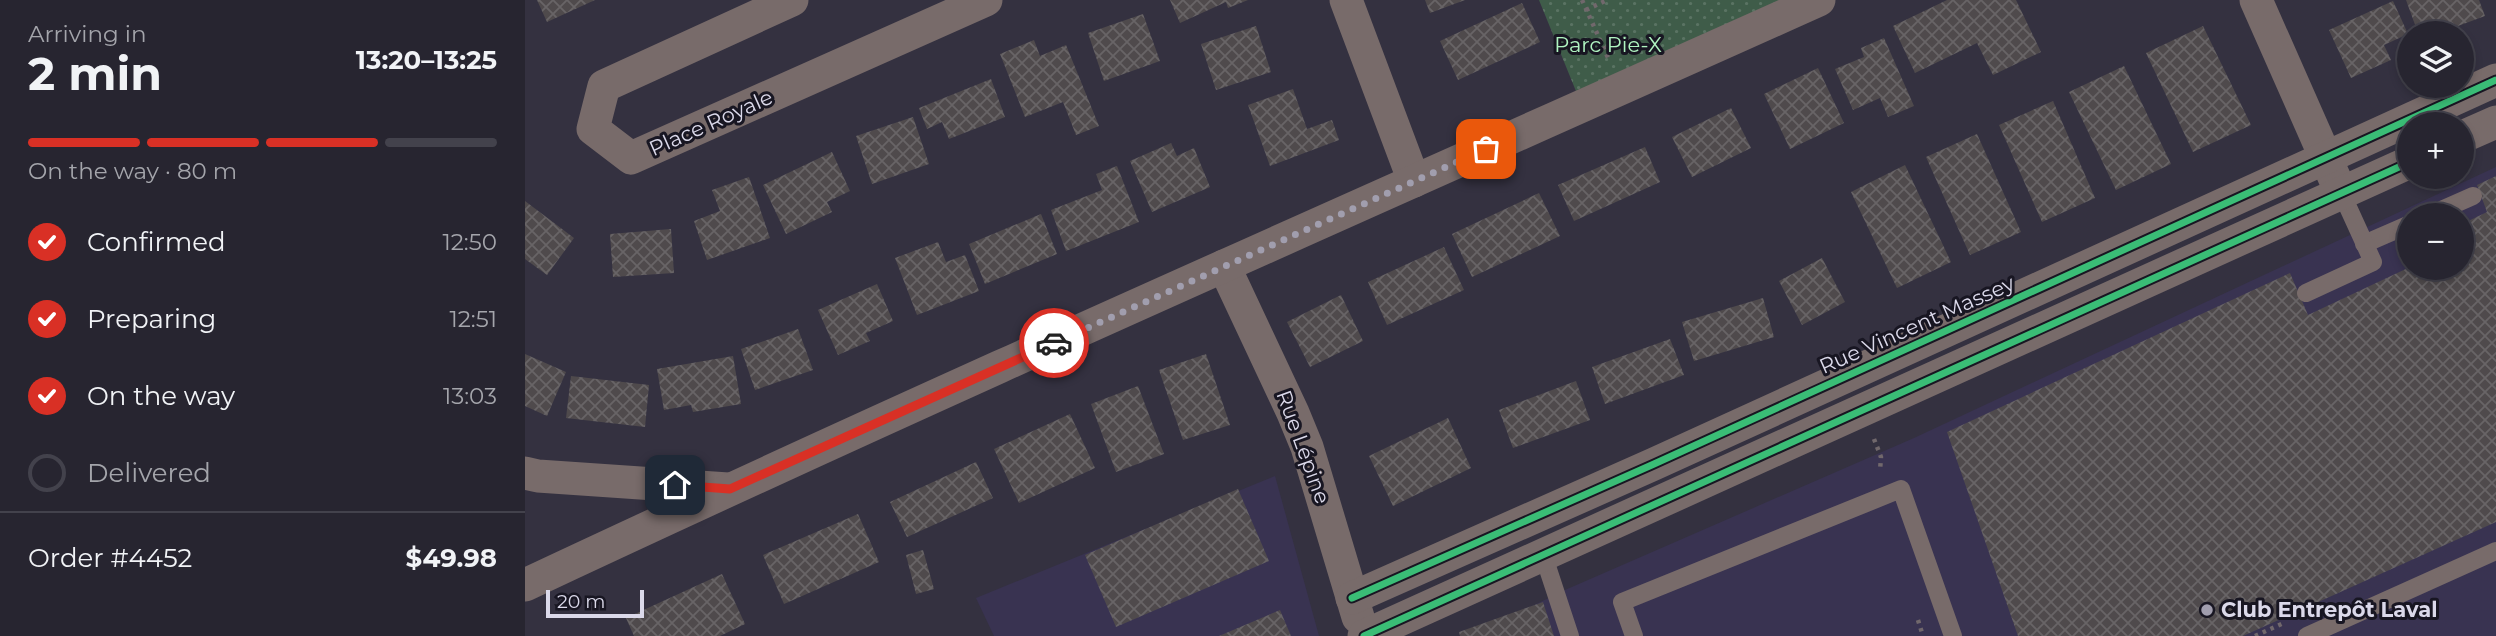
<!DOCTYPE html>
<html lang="en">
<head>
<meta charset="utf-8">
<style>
	body { margin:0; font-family:Montserrat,sans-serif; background:#33313c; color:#f1f3f6; height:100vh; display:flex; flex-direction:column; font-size:26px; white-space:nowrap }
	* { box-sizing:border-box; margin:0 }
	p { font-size:23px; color:#a4a5ab }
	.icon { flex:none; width:38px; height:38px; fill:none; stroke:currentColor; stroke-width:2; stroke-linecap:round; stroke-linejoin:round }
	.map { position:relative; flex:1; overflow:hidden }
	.details { display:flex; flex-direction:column; background:#272530; width:525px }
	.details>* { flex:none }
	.controls { position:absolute; left:1872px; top:21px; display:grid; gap:14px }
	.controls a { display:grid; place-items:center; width:77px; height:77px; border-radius:50%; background:#272530; box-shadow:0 4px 10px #0003,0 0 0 2px #43424c; font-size:35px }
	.scale { position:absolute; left:21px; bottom:18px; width:98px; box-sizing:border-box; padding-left:7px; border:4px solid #dbd9ea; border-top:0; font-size:19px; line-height:24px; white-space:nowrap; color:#dbd9ea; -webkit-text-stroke:5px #181622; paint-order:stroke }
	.pin { position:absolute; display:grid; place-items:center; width:60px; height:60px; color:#fff; margin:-30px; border-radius:14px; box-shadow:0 4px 10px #0006 }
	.courier { position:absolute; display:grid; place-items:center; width:70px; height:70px; margin:-35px; border:5px solid #d93025; border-radius:50%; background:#fff; color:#222; box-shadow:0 2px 9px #0007 }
	.overview em { font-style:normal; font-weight:700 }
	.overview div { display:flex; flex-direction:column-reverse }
	.overview { display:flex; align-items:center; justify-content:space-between; height:119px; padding:0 28px }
	h1 { font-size:46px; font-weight:700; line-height:52px }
	.bar { display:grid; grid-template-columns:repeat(4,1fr); gap:10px 7px; align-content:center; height:84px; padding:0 28px }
	.bar i { height:9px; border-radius:5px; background:#43424c }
	.bar .on { background:#d93025 }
	.bar p { grid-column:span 4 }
	.line { display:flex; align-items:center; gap:18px; padding:0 28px; border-top:2px solid #43424c }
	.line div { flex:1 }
	ol { padding:0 28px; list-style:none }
	li { display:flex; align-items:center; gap:21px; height:77px }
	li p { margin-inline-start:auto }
	li .icon { padding:7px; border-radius:50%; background:#d93025; color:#fff; stroke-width:4 }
	li:last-child { color:#a4a5ab }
	li i { width:38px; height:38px; border:4px solid #43424c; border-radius:50% }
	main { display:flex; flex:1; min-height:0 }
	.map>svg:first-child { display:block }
	.built { fill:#393351; fill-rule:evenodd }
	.grass { fill:url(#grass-dots) }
	.building { fill:url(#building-cross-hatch) }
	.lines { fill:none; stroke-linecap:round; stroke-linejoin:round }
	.path { stroke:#71686c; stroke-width:4.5; stroke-dasharray:3.5 5; stroke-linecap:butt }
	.lane { stroke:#786b6a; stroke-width:18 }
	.street { stroke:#786b6a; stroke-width:33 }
	.cycleway-casing { stroke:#181622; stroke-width:11 }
	.cycleway { stroke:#3abd76; stroke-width:7 }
	.done { stroke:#a19eae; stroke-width:7; stroke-dasharray:0 12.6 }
	.route { stroke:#d93025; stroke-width:9 }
	.poi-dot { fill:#a19eae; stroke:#181622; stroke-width:2.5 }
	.labels { text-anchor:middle; stroke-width:6; stroke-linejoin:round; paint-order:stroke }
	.park-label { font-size:21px; fill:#b0f4c1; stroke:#181622 }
	.street-label { font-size:21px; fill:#dbd9ea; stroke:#181622 }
	.poi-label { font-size:21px; font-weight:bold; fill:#dbd9ea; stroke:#181622; text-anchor:start }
</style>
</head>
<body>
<main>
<section class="details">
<div class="overview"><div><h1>2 min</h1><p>Arriving in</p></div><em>13:20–13:25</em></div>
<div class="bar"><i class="on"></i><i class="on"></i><i class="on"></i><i></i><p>On the way · 80 m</p></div>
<ol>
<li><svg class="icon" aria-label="check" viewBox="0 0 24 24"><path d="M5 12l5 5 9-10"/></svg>Confirmed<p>12:50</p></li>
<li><svg class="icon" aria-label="check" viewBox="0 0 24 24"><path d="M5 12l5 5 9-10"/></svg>Preparing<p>12:51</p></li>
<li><svg class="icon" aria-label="check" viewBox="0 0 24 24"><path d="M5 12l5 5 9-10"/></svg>On the way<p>13:03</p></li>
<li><i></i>Delivered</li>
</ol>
<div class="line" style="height:91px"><div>Order #4452</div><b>$49.98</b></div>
</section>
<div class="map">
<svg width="1971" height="636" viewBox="0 0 1971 636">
	<defs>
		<pattern id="grass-dots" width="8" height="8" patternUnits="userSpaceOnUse" patternTransform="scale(1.75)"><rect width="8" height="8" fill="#3f5c49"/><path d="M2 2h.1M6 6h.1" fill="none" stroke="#5a7363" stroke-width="1.8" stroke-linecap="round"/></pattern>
		<pattern id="building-cross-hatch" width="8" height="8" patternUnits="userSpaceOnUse" patternTransform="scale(1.75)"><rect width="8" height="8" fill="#4f4a4c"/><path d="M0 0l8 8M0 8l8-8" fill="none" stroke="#686466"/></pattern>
	</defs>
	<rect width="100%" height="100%" fill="#343140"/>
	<g class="built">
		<path d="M1971,167V636H946L1040,590L1389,438ZM1885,215H1937V268H1885Z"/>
		<path d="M750,476L794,636H469L451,598Z"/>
	</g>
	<path class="grass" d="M1014,0H1294L1057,106Z"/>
	<g class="building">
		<path d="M12,0H70L22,22Z"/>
		<path d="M645,0H723L703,8L701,2L655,23Z"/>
		<path d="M900,0H940L905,13Z"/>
		<path d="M1422,0H1491L1516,52L1468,75L1452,43L1390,73L1368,26Z"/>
		<path d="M1881,0H1954L1960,16L1914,33H1893Z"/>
		<path d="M1868,1L1883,34L1859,45L1866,60L1826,78L1804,30Z"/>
		<path d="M997,3L1015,42L933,80L915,41Z"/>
		<path d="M618,14L635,61L579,81L563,33Z"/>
		<path d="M731,26L746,72L691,90L676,44Z"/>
		<path d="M1678,26L1726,125L1668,152L1621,53Z"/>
		<path d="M1359,38L1389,106L1363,117L1355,98L1328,110L1310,69L1339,57L1336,48Z"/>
		<path d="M509,40L515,56L541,45L574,126L551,135L538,102L500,117L475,54Z"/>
		<path d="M1599,66L1646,164L1591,190L1544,92Z"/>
		<path d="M1293,68L1319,123L1265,149L1239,94Z"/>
		<path d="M466,79L480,117L424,139L417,122L402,129L394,108Z"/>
		<path d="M768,89L782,129L807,120L814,140L745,166L723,105Z"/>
		<path d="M1528,101L1570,198L1517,222L1474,125Z"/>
		<path d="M1206,108L1226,148L1167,177L1147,137Z"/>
		<path d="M388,117L404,164L347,184L331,136Z"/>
		<path d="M1452,134L1496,232L1445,255L1401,157Z"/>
		<path d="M646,143L652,156L669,148L685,187L627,212L605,161Z"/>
		<path d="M1120,147L1135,182L1049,221L1033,185Z"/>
		<path d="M307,152L325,191L302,202L307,212L261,234L238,185Z"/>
		<path d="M1380,165L1426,262L1372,288L1326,192Z"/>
		<path d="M592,166L614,222L541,251L526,210L577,190L571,174Z"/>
		<path d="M1971,176V522L1718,636H1493L1422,432L1765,273L1783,315L1885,267L1937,268V224L1962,212L1952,185Z"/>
		<path d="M224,177L245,238L182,260L169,221L195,211L187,190Z"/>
		<path d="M1014,193L1035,236L947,277L927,234Z"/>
		<path d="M0,201L49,238L22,275L0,259Z"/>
		<path d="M516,214L532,254L460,284L444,244Z"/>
		<path d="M146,229L149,273L88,277L85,234Z"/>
		<path d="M413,242L421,262L440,255L454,291L392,315L370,258Z"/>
		<path d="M919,247L939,290L862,325L843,282Z"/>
		<path d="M1297,258L1320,302L1277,325L1254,281Z"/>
		<path d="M352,284L368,321L341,333L345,341L313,355L293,310Z"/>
		<path d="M816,295L838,341L785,367L762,322Z"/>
		<path d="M1238,298L1249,337L1169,361L1157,322Z"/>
		<path d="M273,329L288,370L230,390L216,349Z"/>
		<path d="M1145,339L1159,375L1080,404L1067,367Z"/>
		<path d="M0,354L41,372L22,416L0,406Z"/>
		<path d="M681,354L705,425L658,440L634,370Z"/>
		<path d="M208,356L216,404L168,412L166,405L139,410L132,369Z"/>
		<path d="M46,376L124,385L120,427L41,418Z"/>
		<path d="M1051,381L1065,420L988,448L974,410Z"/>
		<path d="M613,386L639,454L591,472L566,404Z"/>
		<path d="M545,414L570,468L494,503L469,449Z"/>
		<path d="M923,418L946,468L868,506L844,456Z"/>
		<path d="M451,462L468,498L382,537L365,502Z"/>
		<path d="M713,489L744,561L591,627L560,555Z"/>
		<path d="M333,514L354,562L259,604L238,555Z"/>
		<path d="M398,550L409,589L391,594L381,555Z"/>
		<path d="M197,574L220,624L195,636H109L101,618Z"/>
		<path d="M1018,602L1029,636H935L934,632Z"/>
		<path d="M755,610L766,636H694Z"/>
	</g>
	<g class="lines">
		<g class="path">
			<path d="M1057,0L1084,60"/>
			<path d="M1061,10L1082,0"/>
			<path d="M1349,439L1356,457L1355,471"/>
			<path d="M1393,620L1398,636"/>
			<path d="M1730,636L1761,622"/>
		</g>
		<g class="lane">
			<path d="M1905,215L1948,196"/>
			<path d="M1839,244L1885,224"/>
			<path d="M1781,293L1848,262L1817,194"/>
			<path d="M1018,554L1045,636"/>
			<path d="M1109,636L1097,602L1376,489L1428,636"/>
			<path d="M1782,636L1971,551"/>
		</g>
		<g class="street">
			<path d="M267,0L79,86L68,129L106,158L461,0"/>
			<path d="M821,0L889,181"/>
			<path d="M1731,0L1810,179"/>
			<path d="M1937,137L1971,122"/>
			<path d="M699,266L768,413L782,447L833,617"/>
			<path d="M0,473L13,476L203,489"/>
			<path d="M0,585C428,384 862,194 1294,0"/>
			<path d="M827,598L1129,464L1971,80"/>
			<path d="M839,636L1885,162"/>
		</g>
		<g class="cycleway-casing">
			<g id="cycleway">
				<path d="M827,598L1129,464L1971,80"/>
				<path d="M839,636L1885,162"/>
			</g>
		</g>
		<use href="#cycleway" class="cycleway"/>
	</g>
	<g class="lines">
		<path class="done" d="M529,343L961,149"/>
		<path class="route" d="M150,485L205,489L529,343"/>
	</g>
	<circle class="poi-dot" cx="1682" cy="610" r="7"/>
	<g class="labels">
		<g class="park-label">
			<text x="1083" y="52">Parc Pie-X</text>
		</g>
		<g class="street-label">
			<text transform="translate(186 123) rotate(-24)" y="7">Place Royale</text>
			<text transform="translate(1392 325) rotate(-24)" y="7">Rue Vincent Massey</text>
			<text transform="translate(778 447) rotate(70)" y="7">Rue Lépine</text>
		</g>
		<g class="poi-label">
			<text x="1696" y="617">Club Entrepôt Laval</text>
		</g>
	</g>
</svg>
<div class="controls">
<a><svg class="icon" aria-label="layers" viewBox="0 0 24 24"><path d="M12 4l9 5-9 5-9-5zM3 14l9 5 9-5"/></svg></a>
<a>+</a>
<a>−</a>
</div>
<div class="scale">20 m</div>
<div class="pin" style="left:961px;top:149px;background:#ea580c"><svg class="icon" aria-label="bag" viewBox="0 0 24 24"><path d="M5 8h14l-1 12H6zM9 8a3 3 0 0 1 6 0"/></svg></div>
<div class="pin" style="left:150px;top:485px;background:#1f2937"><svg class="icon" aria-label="home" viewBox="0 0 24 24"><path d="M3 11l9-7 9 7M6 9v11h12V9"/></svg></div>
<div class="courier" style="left:529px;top:343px"><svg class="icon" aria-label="car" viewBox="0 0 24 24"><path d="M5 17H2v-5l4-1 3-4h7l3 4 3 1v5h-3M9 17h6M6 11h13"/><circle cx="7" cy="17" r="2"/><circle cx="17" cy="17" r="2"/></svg></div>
</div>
</main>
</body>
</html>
